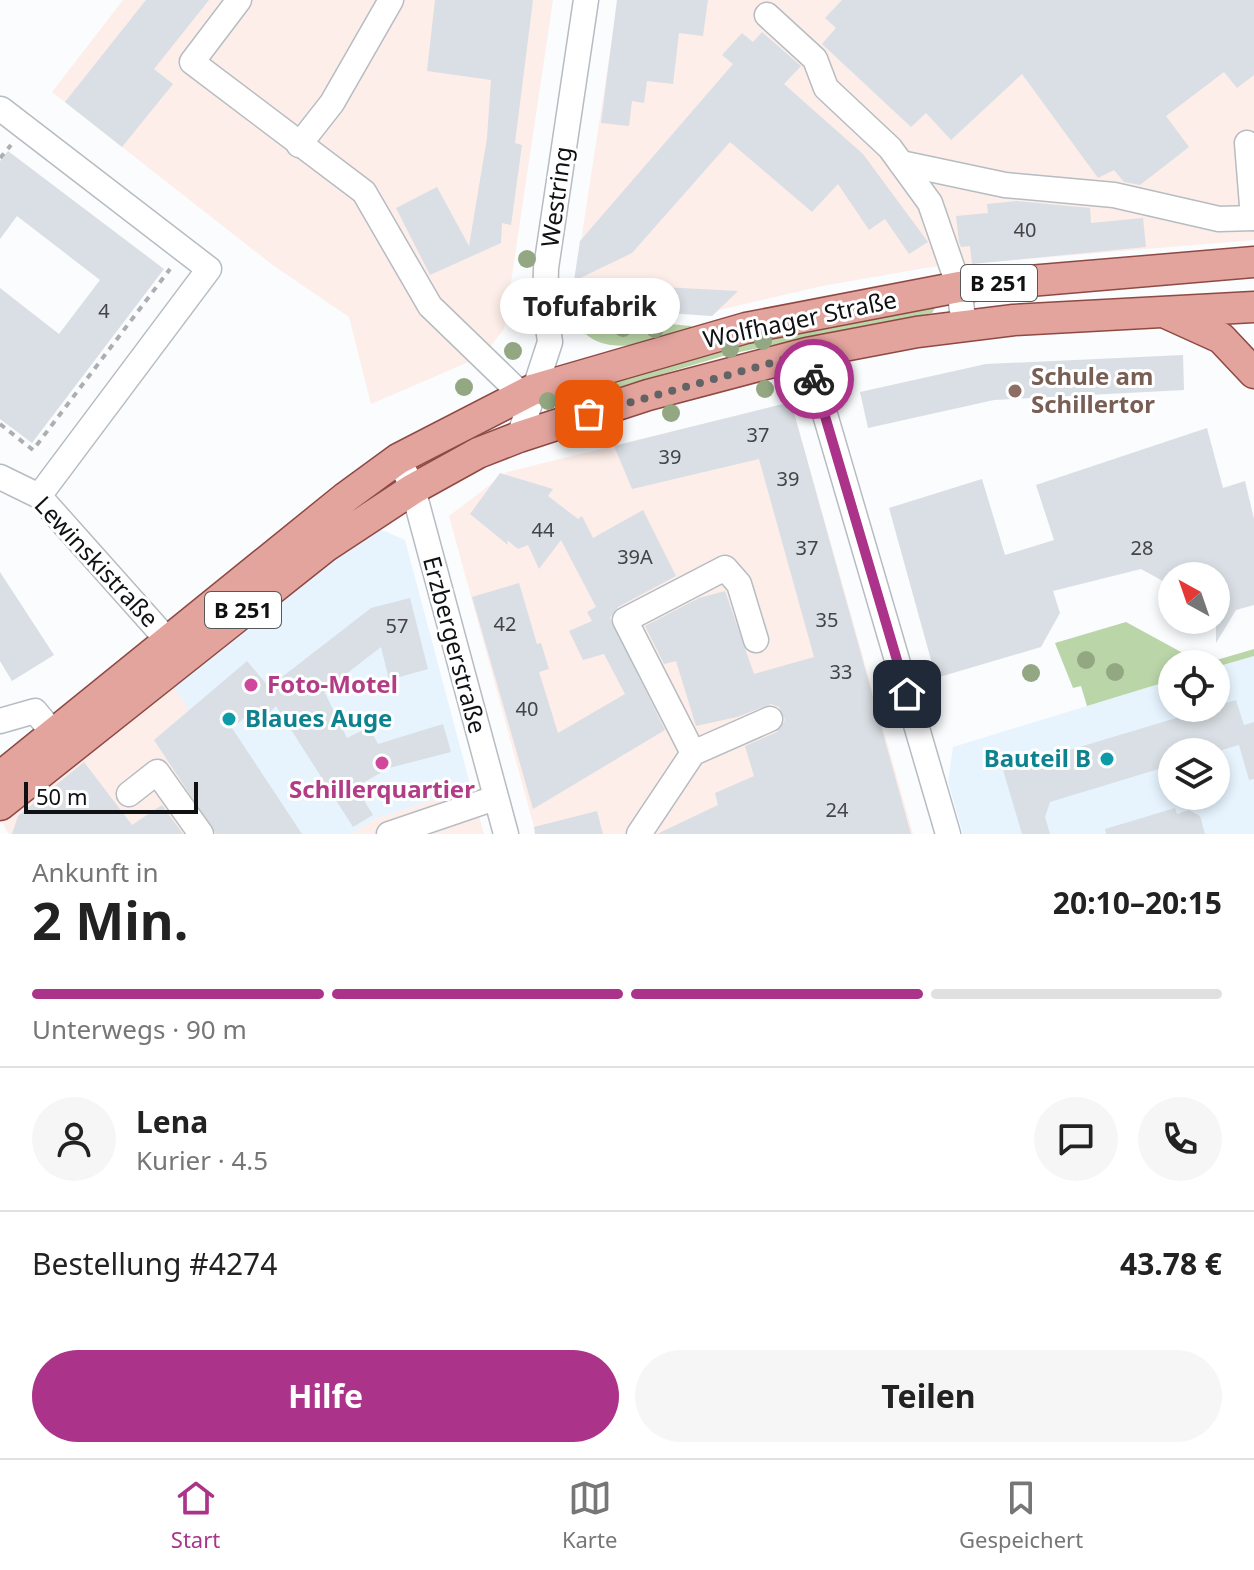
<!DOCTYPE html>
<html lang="de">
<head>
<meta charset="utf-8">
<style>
	body { margin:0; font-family:"Noto Sans",sans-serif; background:#f6f6f6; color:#222; height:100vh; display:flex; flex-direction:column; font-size:30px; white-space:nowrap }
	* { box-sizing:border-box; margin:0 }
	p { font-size:26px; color:#767676 }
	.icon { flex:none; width:44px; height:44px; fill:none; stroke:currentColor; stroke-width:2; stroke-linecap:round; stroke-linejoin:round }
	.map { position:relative; height:834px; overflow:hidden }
	.drawer { display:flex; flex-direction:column; background:#fff; flex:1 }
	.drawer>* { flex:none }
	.needle { width:52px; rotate:320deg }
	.tools { position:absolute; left:1158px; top:562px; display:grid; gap:16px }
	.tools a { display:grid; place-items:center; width:72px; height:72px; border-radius:50%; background:#fff; box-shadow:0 4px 12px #0003; font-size:40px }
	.scale { position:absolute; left:24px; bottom:20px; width:174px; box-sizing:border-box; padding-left:8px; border:4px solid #0f1113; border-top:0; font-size:22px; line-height:28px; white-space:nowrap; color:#0f1113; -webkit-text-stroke:6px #fff; paint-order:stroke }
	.pin { position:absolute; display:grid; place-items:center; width:68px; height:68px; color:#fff; margin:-34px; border-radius:16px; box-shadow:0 4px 12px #0006 }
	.courier { position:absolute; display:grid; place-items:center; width:80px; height:80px; margin:-40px; border:6px solid #ab3389; border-radius:50%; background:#fff; color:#222; box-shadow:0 2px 10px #0007 }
	.bubble { position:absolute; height:56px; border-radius:28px; background:#fff; box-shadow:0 4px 12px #0003; font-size:26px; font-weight:700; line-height:56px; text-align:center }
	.headline em { font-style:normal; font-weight:700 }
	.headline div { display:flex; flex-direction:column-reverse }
	.headline { display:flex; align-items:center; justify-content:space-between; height:136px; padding:0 32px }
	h1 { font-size:52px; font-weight:700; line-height:60px }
	.bar { display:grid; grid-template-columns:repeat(4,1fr); gap:12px 8px; align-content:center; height:96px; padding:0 32px }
	.bar i { height:10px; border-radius:6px; background:#e0e0e0 }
	.bar .active { background:#ab3389 }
	.bar p { grid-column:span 4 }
	.line { display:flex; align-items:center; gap:20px; padding:0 32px; border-top:2px solid #e0e0e0 }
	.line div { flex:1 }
	.round { display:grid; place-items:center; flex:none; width:84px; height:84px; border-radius:42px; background:#f6f6f6 }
	.primary-button { display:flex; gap:16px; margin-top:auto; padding:16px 32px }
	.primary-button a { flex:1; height:92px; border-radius:48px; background:#ab3389; color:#fff; font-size:32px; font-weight:700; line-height:92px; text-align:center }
	.primary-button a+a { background:#f6f6f6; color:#222 }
	.menu { display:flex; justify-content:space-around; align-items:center; height:112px; border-top:2px solid #e0e0e0; background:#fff; font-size:22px; color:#767676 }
	.menu a { display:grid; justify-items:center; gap:4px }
	.menu .active { color:#ab3389 }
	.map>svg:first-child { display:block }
	.built { fill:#e7f4fe; fill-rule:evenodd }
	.industrial { fill:#fdeee9 }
	.green { fill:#bad5a8 }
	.building { fill:#d9dfe4 }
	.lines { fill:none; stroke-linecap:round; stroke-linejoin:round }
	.minor-casing { stroke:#b6bcc1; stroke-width:27 }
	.major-casing { stroke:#8e4943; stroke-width:33 }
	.path { stroke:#acaeb0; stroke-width:4; stroke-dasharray:6 6; stroke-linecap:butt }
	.minor { stroke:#fff; stroke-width:24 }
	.major { stroke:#e4a49e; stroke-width:30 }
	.tree { fill:#93a882 }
	.done { stroke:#616365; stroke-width:8; stroke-dasharray:0 14.4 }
	.route { stroke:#ab3389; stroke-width:10 }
	.education-dot { fill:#8d6e63; stroke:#fff; stroke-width:3 }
	.hotel-dot { fill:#d1479c; stroke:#fff; stroke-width:3 }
	.culture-dot { fill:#0f9aa8; stroke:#fff; stroke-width:3 }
	.labels { text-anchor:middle; stroke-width:6; stroke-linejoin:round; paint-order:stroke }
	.number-label { font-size:20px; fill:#424447 }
	.shield { fill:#fff; stroke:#57585a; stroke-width:2 }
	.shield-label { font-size:22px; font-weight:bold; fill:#0f1113 }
	.street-label { font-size:24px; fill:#0f1113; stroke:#fff }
	.education-label { font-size:24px; font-weight:bold; fill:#785e54; stroke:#fff; text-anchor:start }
	.hotel-label { font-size:24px; font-weight:bold; fill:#b23c85; stroke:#fff; text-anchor:start }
	.culture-label { font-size:24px; font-weight:bold; fill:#0d838f; stroke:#fff; text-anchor:start }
</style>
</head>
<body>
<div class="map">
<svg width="1254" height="834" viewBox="0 0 1254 834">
	<rect width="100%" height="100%" fill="#fafcfe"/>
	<g class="built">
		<path d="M377,528L405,540L471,788L375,819L351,834H273L169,681Z"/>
		<path d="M1254,656V834H963L948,782L953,747L1172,680V708H1216V667ZM1172,752H1216V796H1172Z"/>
	</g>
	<g class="industrial">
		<path d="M123,0H553L504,329L490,347L471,361L371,404L349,317L274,266L52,92Z"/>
		<path d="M618,0H1254V240L931,267L822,286L719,310L712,316L587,305L575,280Z"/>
		<path d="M791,402L913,834H536L449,516L507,472Z"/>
		<path d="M169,680L273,834H9L2,822Z"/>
		<path d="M471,788L484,834H351L375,819Z"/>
	</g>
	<g class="green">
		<path d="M936,306L932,313L730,354L558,405L539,406V400L724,345Z"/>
		<path d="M575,315L691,326L693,330C653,340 599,365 573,318Z"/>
		<path d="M1126,622L1203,664L1254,649V656L1216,667V664H1172V680L1087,706L1081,686L1073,688L1055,643Z"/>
	</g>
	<g class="building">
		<path d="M146,0H209L154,69L173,84L122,147L65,102Z"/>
		<path d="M435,0H533L515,143L522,145L511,225L502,223L501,243L430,275L396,208L437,187L469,246L487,138L491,80L427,71Z"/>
		<path d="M617,0H708L703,36L679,33L673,84L647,81L644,103L632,101L629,126L601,123Z"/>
		<path d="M842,0H1254V75L1237,88L1224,72L1166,116L1189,147L1140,185L1124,182L1114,170L1098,178L1022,74L951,140L926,113L911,127L822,44L836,28L825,18Z"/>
		<path d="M762,32L801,66L784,84L863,154L928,242L909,254L885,219L869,230L838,184L812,212L730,142L632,253L574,281L580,241L733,64L722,55L742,33L753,42Z"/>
		<path d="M8,151L164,269L32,443L0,419V288L59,334L100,280L17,216L0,239V161Z"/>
		<path d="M1017,201L1090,208L1091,223L1143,218L1146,247L972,264L970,246L961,247L959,242L956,216L988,213L987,204Z"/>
		<path d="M624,285L738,291L712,316L622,310Z"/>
		<path d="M1183,355L1184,390L994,400L868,428L860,392L986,364Z"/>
		<path d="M791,402L911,834H657L718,805L715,793L754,776L745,746L777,732L785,720L779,707L771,704L737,717L696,726L676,661L664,664L645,626L699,598L725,591L754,674L814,657L759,459L632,489L614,446Z"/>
		<path d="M1207,428L1223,488L1245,481L1254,519V605L1236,610L1216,643V576H1172V586L1141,569L1053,591L1060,613L1041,647L936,678L889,508L982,479L1005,555L1054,540L1036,485Z"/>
		<path d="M500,473L553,489L548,496L578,519L582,516L593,538L643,510L676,576L618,607L610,618L665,730L533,809L472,597L519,583L537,644L541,643L549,669L539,672L558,733L625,694L604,654L583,660L569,631L592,621L587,612L596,607L561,540L539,569L528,545L518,549L507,540L508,545L470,514Z"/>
		<path d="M0,572L54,655L12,681L0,661Z"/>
		<path d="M410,598L428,669L389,680L381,647L324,691L347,738L369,727L378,744L443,724L451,752L389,768L356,787L373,815L353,827L276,706L266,716L258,707L232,728L302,834H216L154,740L247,661L269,687L371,608Z"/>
		<path d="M1236,700L1244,725L1254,722V779L1249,780L1239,745L1215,752H1172V765L1050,802L1045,817L1050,834H1022L1003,770Z"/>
		<path d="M84,762L132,825L162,805L183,834H12L18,816Z"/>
		<path d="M1175,808L1177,814L1189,810L1200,816L1205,834H1106L1105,829Z"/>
		<path d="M597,811L603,834H535L534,827Z"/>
	</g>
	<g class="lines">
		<g class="minor-casing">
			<g id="minor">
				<path d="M239,0L192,62L364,192L430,306L522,395"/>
				<path d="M767,15L815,59L826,88L890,148L930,203L959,287L964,326"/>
				<path d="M1,109L209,269L39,496"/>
				<path d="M1247,143L1253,218"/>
				<path d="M299,145L332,103L391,0"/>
				<path d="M901,163L1005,185L1114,195L1219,219L1254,218"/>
				<path d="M807,353L948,834"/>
				<path d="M519,437L550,342L545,305L546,268L586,0"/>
				<path d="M406,474L413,489L506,834"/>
				<path d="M0,477L39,496L179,653"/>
				<path d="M0,721L35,711L54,734"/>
				<path d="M693,753L770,719"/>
				<path d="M129,794L157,772L201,834"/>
				<path d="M389,834L495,798"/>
				<path d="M639,834L693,753L625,620L725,568L739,584L756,640"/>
			</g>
		</g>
		<g class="major-casing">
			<g id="major">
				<path d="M1168,314L1221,338L1254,373"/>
				<path d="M0,777L346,497L398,459L532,390L746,328L959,287L1254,262"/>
				<path d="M0,805L325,547L413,489L478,453L519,437L648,395L807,353L917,332L1014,320L1254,307"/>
			</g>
		</g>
		<g class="path">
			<path d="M0,158L11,145"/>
			<path d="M0,424L33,450L170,269"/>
		</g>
		<use href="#minor" class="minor"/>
		<use href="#major" class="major"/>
	</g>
	<g class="tree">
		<circle cx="527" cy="259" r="9"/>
		<circle cx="523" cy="291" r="9"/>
		<circle cx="623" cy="328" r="9"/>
		<circle cx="655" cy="329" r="9"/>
		<circle cx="763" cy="341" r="9"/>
		<circle cx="730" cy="349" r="9"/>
		<circle cx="513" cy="351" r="9"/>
		<circle cx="464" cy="387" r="9"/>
		<circle cx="765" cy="389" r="9"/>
		<circle cx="548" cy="401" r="9"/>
		<circle cx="671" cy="413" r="9"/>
		<circle cx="1086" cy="660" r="9"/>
		<circle cx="1115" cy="672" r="9"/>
		<circle cx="1031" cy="673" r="9"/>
	</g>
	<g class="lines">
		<path class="done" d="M589,414L807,353L814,379"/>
		<path class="route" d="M814,379L907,694"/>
	</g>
	<circle class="education-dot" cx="1015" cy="391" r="8"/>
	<g class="hotel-dot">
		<circle cx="251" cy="685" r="8"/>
		<circle cx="382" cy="763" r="8"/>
	</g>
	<g class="culture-dot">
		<circle cx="229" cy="719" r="8"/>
		<circle cx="1107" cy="759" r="8"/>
	</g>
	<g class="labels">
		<g class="number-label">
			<text x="1025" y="237">40</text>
			<text x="104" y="318">4</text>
			<text x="758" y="442">37</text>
			<text x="670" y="464">39</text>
			<text x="788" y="486">39</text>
			<text x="543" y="537">44</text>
			<text x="807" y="555">37</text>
			<text x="1142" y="555">28</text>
			<text x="635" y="564">39A</text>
			<text x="827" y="627">35</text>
			<text x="505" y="631">42</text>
			<text x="397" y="633">57</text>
			<text x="841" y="679">33</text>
			<text x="527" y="716">40</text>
			<text x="837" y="817">24</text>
		</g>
		<g class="shield">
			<rect x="961" y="265" width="76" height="36" rx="6"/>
			<rect x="205" y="592" width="76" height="36" rx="6"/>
		</g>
		<g class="shield-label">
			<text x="999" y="291">B 251</text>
			<text x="243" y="618">B 251</text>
		</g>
		<g class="street-label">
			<text transform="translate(557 197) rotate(-82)" y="8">Westring</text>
			<text transform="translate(800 320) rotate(-12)" y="8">Wolfhager Straße</text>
			<text transform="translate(96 562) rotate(47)" y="8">Lewinskistraße</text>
			<text transform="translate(454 645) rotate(75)" y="8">Erzbergerstraße</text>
		</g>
		<g class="education-label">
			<text x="1031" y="385">Schule am<tspan x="1031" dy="28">Schillertor</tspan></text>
		</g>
		<g class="hotel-label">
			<text x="267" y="693">Foto-Motel</text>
			<text x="382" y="798" text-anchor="middle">Schillerquartier</text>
		</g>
		<g class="culture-label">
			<text x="245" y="727">Blaues Auge</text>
			<text x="1091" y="767" text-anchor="end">Bauteil B</text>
		</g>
	</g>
</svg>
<div class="tools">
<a><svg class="needle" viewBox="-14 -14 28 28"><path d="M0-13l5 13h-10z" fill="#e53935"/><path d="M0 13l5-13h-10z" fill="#767676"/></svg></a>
<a><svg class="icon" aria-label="locate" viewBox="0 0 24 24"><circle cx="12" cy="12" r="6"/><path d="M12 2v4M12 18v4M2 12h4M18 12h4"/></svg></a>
<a><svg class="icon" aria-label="layers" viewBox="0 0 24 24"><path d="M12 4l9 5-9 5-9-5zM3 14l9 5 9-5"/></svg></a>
</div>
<div class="scale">50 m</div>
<div class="pin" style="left:589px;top:414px;background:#ea580c"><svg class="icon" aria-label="bag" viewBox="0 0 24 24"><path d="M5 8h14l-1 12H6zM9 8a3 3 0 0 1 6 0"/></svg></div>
<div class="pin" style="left:907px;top:694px;background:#1f2937"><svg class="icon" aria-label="home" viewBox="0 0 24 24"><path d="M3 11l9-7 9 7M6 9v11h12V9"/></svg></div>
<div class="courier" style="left:814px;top:379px"><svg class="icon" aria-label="bike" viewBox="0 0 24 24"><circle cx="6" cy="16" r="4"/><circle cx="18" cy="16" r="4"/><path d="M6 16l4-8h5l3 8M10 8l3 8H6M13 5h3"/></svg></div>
<div class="bubble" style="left:500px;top:278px;width:180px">Tofufabrik</div>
</div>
<section class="drawer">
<div class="headline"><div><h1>2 Min.</h1><p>Ankunft in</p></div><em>20:10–20:15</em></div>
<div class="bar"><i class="active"></i><i class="active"></i><i class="active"></i><i></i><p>Unterwegs · 90 m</p></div>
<div class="line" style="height:144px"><a class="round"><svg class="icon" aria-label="person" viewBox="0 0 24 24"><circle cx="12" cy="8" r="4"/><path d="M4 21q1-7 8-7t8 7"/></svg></a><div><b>Lena</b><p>Kurier · 4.5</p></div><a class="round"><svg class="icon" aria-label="chat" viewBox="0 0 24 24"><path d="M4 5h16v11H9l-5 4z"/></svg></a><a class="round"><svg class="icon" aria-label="phone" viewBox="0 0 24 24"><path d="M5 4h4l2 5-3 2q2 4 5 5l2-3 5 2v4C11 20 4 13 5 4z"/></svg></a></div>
<div class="line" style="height:104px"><div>Bestellung #4274</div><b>43.78 €</b></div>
<div class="primary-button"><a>Hilfe</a><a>Teilen</a></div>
</section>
<nav class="menu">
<a class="active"><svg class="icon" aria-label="home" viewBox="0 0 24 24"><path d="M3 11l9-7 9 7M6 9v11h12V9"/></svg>Start</a>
<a><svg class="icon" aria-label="map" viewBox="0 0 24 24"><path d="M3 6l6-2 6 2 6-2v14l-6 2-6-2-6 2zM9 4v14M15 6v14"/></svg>Karte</a>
<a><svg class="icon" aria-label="saved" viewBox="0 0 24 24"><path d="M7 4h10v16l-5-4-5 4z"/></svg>Gespeichert</a>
</nav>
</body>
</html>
